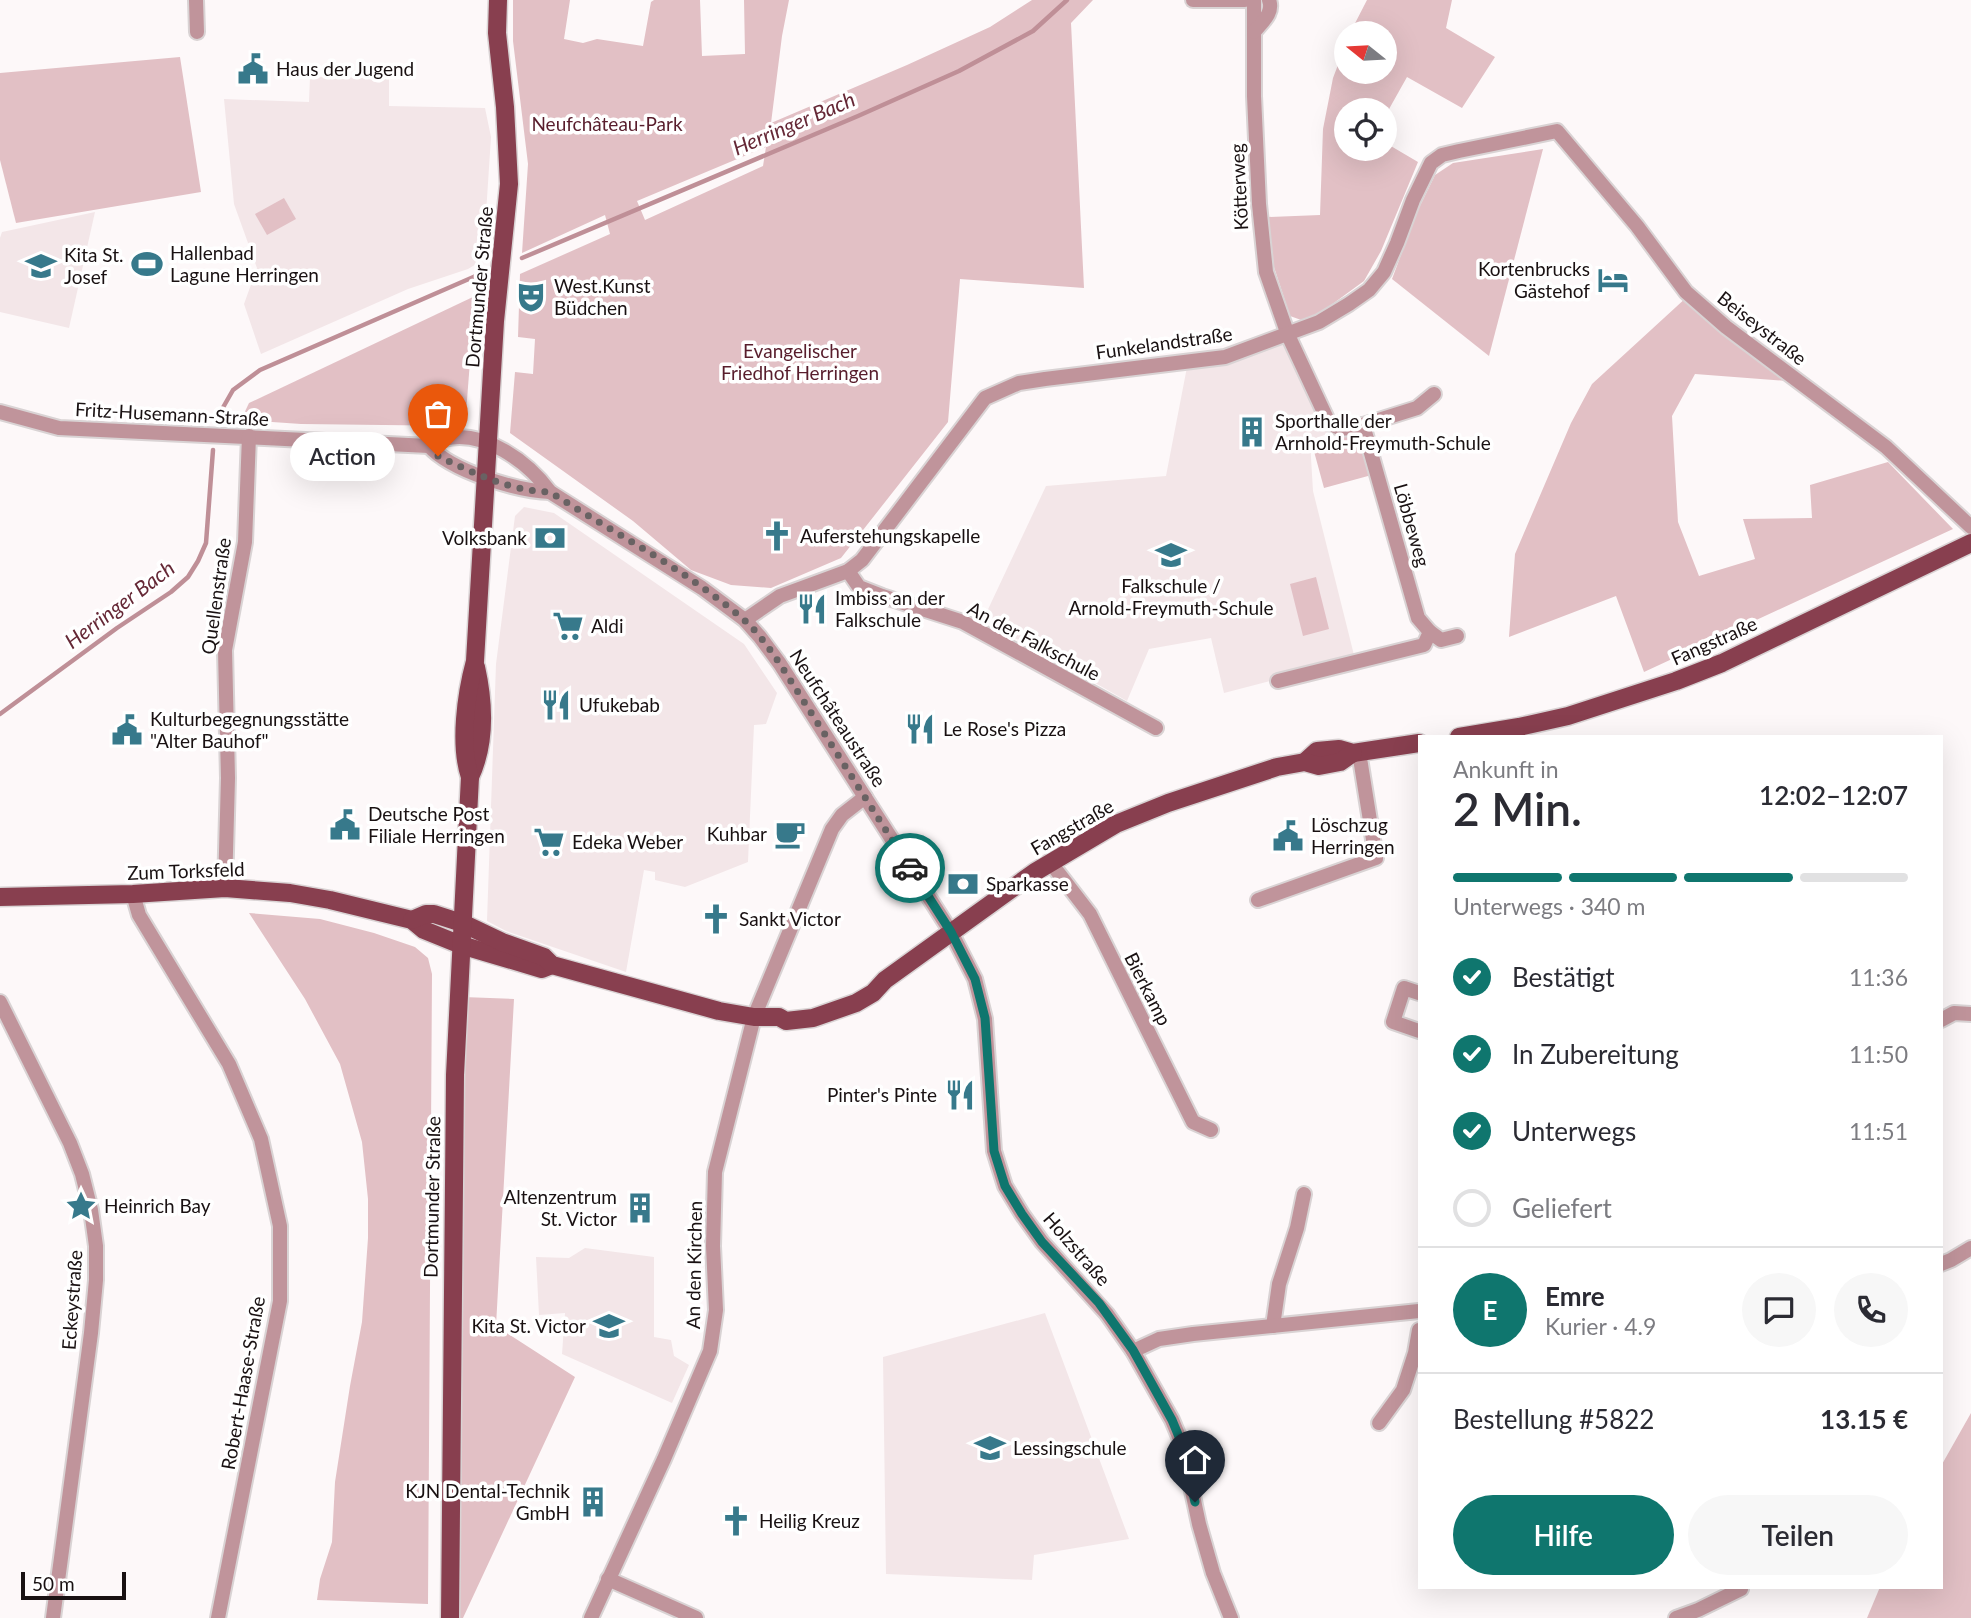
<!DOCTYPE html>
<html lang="de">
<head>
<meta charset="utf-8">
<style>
	body { margin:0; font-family:Lato,sans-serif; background:#f7f7f7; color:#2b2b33; height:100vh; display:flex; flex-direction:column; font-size:26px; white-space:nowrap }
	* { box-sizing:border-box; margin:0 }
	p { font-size:23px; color:#7c7c81 }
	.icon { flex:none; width:38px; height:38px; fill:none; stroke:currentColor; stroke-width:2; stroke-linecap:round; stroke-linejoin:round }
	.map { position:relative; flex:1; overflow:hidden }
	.side { position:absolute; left:1418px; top:735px; width:525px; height:854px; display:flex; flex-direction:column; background:#fff; border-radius:0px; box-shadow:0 7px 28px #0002 }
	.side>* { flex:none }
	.needle { width:46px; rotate:288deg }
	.fabs { position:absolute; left:1334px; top:21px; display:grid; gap:14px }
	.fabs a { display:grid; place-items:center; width:63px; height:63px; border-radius:50%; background:#fff; box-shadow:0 7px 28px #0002; font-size:35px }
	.scale { position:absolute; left:21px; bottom:18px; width:105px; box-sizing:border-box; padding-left:7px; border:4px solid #191112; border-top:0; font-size:19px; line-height:24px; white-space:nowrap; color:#191112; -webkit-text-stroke:5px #fff; paint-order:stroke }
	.pin { position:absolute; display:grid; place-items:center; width:60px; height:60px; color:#fff; margin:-72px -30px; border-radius:50% 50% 50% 0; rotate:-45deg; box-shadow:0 0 7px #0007 }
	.pin .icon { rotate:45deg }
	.courier { position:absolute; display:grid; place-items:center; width:70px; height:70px; margin:-35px; border:5px solid #0f766e; border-radius:50%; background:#fff; color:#222; box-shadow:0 2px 9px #0007 }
	.bubble { position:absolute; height:49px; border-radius:24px; background:#fff; box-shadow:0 7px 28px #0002; font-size:23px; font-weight:600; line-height:49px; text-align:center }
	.summary em { font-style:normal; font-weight:600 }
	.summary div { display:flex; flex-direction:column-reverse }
	.summary { display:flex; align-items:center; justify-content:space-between; height:119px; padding:0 35px }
	h1 { font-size:46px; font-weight:600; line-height:52px }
	.bar { display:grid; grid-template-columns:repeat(4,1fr); gap:10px 7px; align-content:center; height:84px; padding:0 35px }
	.bar i { height:9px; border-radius:5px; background:#e1e1e2 }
	.bar .current { background:#0f766e }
	.bar p { grid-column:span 4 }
	.line { display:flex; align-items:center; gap:18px; padding:0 35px; border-top:2px solid #e1e1e2 }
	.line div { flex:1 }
	.round { display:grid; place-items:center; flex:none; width:74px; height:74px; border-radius:37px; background:#f7f7f7 }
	ol { padding:0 35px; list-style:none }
	li { display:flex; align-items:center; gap:21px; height:77px }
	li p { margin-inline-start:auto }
	li .icon { padding:7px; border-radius:50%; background:#0f766e; color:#fff; stroke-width:4 }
	li:last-child { color:#7c7c81 }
	li i { width:38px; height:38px; border:4px solid #e1e1e2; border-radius:50% }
	.action { display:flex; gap:14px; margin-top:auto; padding:14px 35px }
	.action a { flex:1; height:80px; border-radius:42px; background:#0f766e; color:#fff; font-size:28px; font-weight:600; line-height:80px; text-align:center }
	.action a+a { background:#f7f7f7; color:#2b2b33 }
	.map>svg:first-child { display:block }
	.built { fill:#f3e6e8 }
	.green { fill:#e2c0c5; fill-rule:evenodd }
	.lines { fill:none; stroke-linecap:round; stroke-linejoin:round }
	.stream { stroke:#bf8f97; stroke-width:4.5 }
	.minor-casing { stroke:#d9d3d4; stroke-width:18 }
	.major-casing { stroke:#d9d3d4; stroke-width:21 }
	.minor { stroke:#c0949b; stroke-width:14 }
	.major { stroke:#883f4f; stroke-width:18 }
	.done { stroke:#696263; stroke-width:7; stroke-dasharray:0 12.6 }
	.route { stroke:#0f766e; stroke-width:9 }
	.labels { text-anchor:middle; stroke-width:7; stroke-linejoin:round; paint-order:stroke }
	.poi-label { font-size:19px; fill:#191112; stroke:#fff; text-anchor:start }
	.park-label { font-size:19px; fill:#581d2c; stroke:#fff }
	.street-label { font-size:19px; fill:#191112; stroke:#fff }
	.water-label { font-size:21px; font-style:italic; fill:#652836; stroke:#fff }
</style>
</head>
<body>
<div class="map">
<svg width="1971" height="1618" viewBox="0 0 1971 1618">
	<rect width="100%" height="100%" fill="#fdf8f9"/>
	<g class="built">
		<path d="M310,77L389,78V106L485,108L491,137L483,260L468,269L408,289L261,354L244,304L257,268L234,204L224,99L309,102Z"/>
		<path d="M95,212L69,328L0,312V238L2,232Z"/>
		<path d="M1286,339L1336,430L1310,441L1313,491L1355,659L1224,693L1211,638L1149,649L1127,701L983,620L1046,486L1166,476L1187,367Z"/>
		<path d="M524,507L554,513L744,644L777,693L766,724L754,725L748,862L685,887L655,880V872L644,870L626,972L506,931L487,921L496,664L515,516Z"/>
		<path d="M585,1248L654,1257V1337L671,1340L674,1356L689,1365L672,1403L562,1354L565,1313L539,1315L536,1257L569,1258Z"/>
		<path d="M1045,1313L1129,1539L1034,1555L1032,1580L886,1574L883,1357Z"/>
	</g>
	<g class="green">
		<path d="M513,0H570L564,39L583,43L597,39L643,46L651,2L654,0H700L702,56L745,54L744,0H789L782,36L771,123L907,65L990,27L1032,0H1093L1071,23L1084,288L960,279L948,422L841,558L771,588L731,585L691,570L633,521L510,433L515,372L533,374L535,339L518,337L520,274L610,234L605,215L522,253L528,164L513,41ZM766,147L763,166L645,220L637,201Z"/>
		<path d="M1367,0H1452L1446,28L1495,57L1462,108L1407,77L1384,118V110H1346V149H1384V142L1418,162L1381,251L1364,281L1327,308L1304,321L1290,316L1274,267L1268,217L1320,215L1323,129L1333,78L1346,44V72H1384V33H1350Z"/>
		<path d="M180,57L201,192L16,223L0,160V73Z"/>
		<path d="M1543,149L1489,356L1392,279L1417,212L1435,175L1453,163Z"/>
		<path d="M284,198L296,219L267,235L255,214Z"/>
		<path d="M475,296L465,426L301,424L241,420L249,403Z"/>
		<path d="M1688,296L1787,381L1695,374L1672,416L1678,522L1699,576L1755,559L1743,519L1812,518L1810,485L1888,462L1953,529L1644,672L1616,596L1509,637L1515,554L1571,423L1592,384Z"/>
		<path d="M1346,435C1352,435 1358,436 1362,442C1366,449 1371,469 1368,476L1324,488L1312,444Z"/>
		<path d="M1316,577L1329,629L1303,636L1290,584Z"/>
		<path d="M249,913L320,919L374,933L415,947L428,958L432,974L428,1604L317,1600L320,1579L332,1542L335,1482L350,1386L362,1322L368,1238V1199L362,1142L340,1064L305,999Z"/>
		<path d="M463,997L514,999L496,1326L575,1377L463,1618H458Z"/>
		<path d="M1971,1413V1618H1867L1880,1587H1941V1466Z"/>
	</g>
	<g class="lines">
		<g class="stream">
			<path d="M522,258L858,116L959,71L1033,31L1067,0"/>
			<path d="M217,418L233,390L260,370L478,275"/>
			<path d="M0,714L117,628L171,592L188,577L198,561L206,543L213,450"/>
		</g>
		<g class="minor-casing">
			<g id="minor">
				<path d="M196,0L197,32"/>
				<path d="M1193,0H1245"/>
				<path d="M1254,0V96L1259,204L1266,272L1288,335L1328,421C1340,432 1349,429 1363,425L1418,618L1430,632L1424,645L1278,681"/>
				<path d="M1254,32C1262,22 1274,13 1269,0"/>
				<path d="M0,412L59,428L429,446C433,444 439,440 444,439C484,429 528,462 550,492L702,588L745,620L760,637L780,664L951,932L975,979L985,1019L994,1151L1005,1186L1022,1214L1042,1242L1107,1314L1133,1351L1172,1420L1182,1444L1199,1524L1213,1573L1231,1618"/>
				<path d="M1363,425L1417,408L1434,394"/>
				<path d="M429,446C451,471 517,491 550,492"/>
				<path d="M848,571L859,587L882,596L963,622L1156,728"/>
				<path d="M745,620L780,596L848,571L862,560L985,398L1019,383L1045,379L1225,357L1319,322L1349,304L1369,290L1384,272L1397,243L1413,200L1431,163L1442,155L1459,151L1557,131L1637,226L1686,292L1726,327L1886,447L1971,527"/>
				<path d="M1430,632L1441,640L1457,636"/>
				<path d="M1050,862L1090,914L1193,1122L1211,1130"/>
				<path d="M225,888L228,778L225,650L245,542L249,436"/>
				<path d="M133,894L139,915L229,1064L261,1139L280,1226V1301L218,1618"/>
				<path d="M1258,900L1376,858L1359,752"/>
				<path d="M1419,993L1404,988L1393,1022L1419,1031"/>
				<path d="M0,1002L70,1143L82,1174L91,1210L96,1246V1280L91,1333L53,1618"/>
				<path d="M1941,1020L1954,1013L1971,1014"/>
				<path d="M1941,1264L1951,1260L1971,1248"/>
				<path d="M1273,1326L1279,1284L1297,1228L1304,1194"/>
				<path d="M1133,1351L1159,1339L1193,1334L1419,1311"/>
				<path d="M1379,1423L1403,1390L1415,1353L1419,1330"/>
				<path d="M608,1579L696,1618"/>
				<path d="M591,1618L664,1459L710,1351L716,1310L713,1246L715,1172L754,1017L832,829L842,815L865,797"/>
				<path d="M1676,1618L1698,1610L1741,1589"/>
			</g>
		</g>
		<g class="major-casing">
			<g id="major">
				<path d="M1459,737L1519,727L1568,716L1676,681L1722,663L1971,543"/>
				<path d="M1305,762L1317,751L1339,749L1353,753L1419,743"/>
				<path d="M470,777C486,743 484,703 476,667"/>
				<path d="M0,897L133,894L225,888L290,893L330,900L412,920L424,930L461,945L542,969L552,965"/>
				<path d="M412,920L426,914H434L462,923L502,942L544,957L552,965L719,1011L754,1017H779L786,1021L813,1018L856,1003L873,993L885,980L1035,872L1116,824L1168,803L1277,767L1305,762L1319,766L1340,762L1353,753"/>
				<path d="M450,1618L455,1075L470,777C459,745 466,694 475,661L495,321L509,184L505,107L497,33L498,0"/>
			</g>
		</g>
		<use href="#minor" class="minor"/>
		<use href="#major" class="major"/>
	</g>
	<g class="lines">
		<path class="done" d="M438,456C473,473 510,491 550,492C614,533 685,569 743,619C758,632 769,648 780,664L910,868"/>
		<path class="route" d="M910,868L951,932L975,979L985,1018L994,1151L1005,1186L1022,1214L1042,1242L1099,1303L1133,1350L1172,1420L1182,1444L1195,1502"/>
	</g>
	<defs>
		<g id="civic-bare" transform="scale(2.415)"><path d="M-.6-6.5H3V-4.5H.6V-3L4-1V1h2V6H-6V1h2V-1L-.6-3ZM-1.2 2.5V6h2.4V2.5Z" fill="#37798b" stroke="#fff" stroke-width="2.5" paint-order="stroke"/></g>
		<g id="stadium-bare" transform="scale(2.415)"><path d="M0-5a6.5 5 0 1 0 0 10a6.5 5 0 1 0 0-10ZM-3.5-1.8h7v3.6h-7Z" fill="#37798b" stroke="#fff" stroke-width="2.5" paint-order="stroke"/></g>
		<g id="school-bare" transform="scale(2.415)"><path d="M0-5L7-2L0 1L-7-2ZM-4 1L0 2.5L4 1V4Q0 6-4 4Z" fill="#37798b" stroke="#fff" stroke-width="2.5" paint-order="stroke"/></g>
		<g id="hotel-bare" transform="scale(2.415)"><path d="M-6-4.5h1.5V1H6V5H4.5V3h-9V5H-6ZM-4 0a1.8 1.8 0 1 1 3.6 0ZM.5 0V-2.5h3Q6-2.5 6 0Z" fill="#37798b" stroke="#fff" stroke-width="2.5" paint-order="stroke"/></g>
		<g id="theatre-bare" transform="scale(2.415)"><path d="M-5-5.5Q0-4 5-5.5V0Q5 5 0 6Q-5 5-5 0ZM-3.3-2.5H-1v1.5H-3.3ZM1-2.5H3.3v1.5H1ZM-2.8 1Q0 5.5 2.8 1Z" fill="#37798b" stroke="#fff" stroke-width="2.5" paint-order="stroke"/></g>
		<g id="building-bare" transform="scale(2.415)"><path d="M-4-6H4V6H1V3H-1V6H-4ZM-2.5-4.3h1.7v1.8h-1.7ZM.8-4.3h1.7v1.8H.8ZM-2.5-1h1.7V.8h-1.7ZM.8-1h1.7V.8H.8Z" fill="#37798b" stroke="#fff" stroke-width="2.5" paint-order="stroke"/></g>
		<g id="church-bare" transform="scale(2.415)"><path d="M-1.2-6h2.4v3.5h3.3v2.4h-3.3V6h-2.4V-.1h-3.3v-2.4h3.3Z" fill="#37798b" stroke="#fff" stroke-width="2.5" paint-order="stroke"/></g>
		<g id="bank-bare" transform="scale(2.415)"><path d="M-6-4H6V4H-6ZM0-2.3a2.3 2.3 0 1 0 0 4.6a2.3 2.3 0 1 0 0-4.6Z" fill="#37798b" stroke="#fff" stroke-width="2.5" paint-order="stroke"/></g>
		<g id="restaurant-bare" transform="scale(2.415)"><path d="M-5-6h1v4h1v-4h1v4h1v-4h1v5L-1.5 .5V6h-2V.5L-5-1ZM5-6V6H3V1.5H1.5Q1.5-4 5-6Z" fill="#37798b" stroke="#fff" stroke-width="2.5" paint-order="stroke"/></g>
		<g id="supermarket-bare" transform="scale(2.415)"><path d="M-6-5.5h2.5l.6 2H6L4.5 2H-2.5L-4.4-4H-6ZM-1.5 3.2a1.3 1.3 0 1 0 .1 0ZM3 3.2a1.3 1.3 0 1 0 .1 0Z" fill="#37798b" stroke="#fff" stroke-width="2.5" paint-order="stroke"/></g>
		<g id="cafe-bare" transform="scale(2.415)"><path d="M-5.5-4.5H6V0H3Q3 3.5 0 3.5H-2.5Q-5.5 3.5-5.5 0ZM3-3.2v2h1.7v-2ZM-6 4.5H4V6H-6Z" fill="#37798b" stroke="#fff" stroke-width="2.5" paint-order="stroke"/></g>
		<g id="sight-bare" transform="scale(2.415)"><path d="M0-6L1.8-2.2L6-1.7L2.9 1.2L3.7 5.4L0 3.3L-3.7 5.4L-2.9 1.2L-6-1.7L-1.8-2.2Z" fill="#37798b" stroke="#fff" stroke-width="2.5" paint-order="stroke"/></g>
	</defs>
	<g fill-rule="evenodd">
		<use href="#civic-bare" x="253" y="69"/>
		<use href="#stadium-bare" x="147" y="264"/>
		<use href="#school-bare" x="41" y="266"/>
		<use href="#hotel-bare" x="1613" y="280"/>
		<use href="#theatre-bare" x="531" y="297"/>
		<use href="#building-bare" x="1252" y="432"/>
		<use href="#church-bare" x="777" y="536"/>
		<use href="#bank-bare" x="550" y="538"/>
		<use href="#school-bare" x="1171" y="555"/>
		<use href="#restaurant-bare" x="812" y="609"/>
		<use href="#supermarket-bare" x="568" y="626"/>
		<use href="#restaurant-bare" x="556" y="705"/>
		<use href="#restaurant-bare" x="920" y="729"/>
		<use href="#civic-bare" x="127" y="730"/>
		<use href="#civic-bare" x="345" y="825"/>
		<use href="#cafe-bare" x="790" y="834"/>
		<use href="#civic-bare" x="1288" y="836"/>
		<use href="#supermarket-bare" x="549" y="842"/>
		<use href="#bank-bare" x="963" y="884"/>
		<use href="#church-bare" x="716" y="919"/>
		<use href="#restaurant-bare" x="960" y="1095"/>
		<use href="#sight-bare" x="81" y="1206"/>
		<use href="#building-bare" x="640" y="1208"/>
		<use href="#school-bare" x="609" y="1326"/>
		<use href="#school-bare" x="990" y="1448"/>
		<use href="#building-bare" x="593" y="1502"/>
		<use href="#church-bare" x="736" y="1521"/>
	</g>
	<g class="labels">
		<g class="poi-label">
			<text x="276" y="76">Haus der Jugend</text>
			<text x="170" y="260">Hallenbad<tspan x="170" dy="22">Lagune Herringen</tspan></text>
			<text x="64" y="262">Kita St.<tspan x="64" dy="22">Josef</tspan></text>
			<text x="1590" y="276" text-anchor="end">Kortenbrucks<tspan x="1590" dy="22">Gästehof</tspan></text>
			<text x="554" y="293">West.Kunst<tspan x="554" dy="22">Büdchen</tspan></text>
			<text x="1275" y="428">Sporthalle der<tspan x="1275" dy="22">Arnhold-Freymuth-Schule</tspan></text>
			<text x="800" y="543">Auferstehungskapelle</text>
			<text x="527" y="545" text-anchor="end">Volksbank</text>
			<text x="1171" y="593" text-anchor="middle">Falkschule /<tspan x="1171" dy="22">Arnold-Freymuth-Schule</tspan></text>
			<text x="835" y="605">Imbiss an der<tspan x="835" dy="22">Falkschule</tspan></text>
			<text x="591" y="633">Aldi</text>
			<text x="579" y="712">Ufukebab</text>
			<text x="150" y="726">Kulturbegegnungsstätte<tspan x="150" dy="22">"Alter Bauhof"</tspan></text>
			<text x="943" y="736">Le Rose's Pizza</text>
			<text x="368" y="821">Deutsche Post<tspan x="368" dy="22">Filiale Herringen</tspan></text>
			<text x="1311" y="832">Löschzug<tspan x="1311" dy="22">Herringen</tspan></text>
			<text x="767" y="841" text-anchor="end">Kuhbar</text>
			<text x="572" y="849">Edeka Weber</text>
			<text x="986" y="891">Sparkasse</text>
			<text x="739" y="926">Sankt Victor</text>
			<text x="937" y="1102" text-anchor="end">Pinter's Pinte</text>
			<text x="617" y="1204" text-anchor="end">Altenzentrum<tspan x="617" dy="22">St. Victor</tspan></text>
			<text x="104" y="1213">Heinrich Bay</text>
			<text x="586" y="1333" text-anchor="end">Kita St. Victor</text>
			<text x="1013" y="1455">Lessingschule</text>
			<text x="570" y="1498" text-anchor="end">KJN Dental-Technik<tspan x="570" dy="22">GmbH</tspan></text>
			<text x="759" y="1528">Heilig Kreuz</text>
		</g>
		<g class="park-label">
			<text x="607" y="131">Neufchâteau-Park</text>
			<text x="800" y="358">Evangelischer<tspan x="800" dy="22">Friedhof Herringen</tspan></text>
		</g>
		<g class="street-label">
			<text transform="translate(1239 187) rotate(-93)" y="7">Kötterweg</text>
			<text transform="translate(479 287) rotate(-85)" y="7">Dortmunder Straße</text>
			<text transform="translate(1762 328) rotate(38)" y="7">Beiseystraße</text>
			<text transform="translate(1164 343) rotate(-8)" y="7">Funkelandstraße</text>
			<text transform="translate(172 414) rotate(3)" y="7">Fritz-Husemann-Straße</text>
			<text transform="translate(1412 525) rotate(74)" y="7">Löbbeweg</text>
			<text transform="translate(216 596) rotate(-82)" y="7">Quellenstraße</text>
			<text transform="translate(1034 641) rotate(28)" y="7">An der Falkschule</text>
			<text transform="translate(1714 641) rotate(-24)" y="7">Fangstraße</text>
			<text transform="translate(838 718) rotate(57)" y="7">Neufchâteaustraße</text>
			<text transform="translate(1072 827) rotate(-30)" y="7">Fangstraße</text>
			<text transform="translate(186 871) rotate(-2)" y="7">Zum Torksfeld</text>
			<text transform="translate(1148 989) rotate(63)" y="7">Bierkamp</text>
			<text transform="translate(432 1197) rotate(-89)" y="7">Dortmunder Straße</text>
			<text transform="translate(1077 1249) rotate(49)" y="7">Holzstraße</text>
			<text transform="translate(694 1265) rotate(-89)" y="7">An den Kirchen</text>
			<text transform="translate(72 1300) rotate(-86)" y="7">Eckeystraße</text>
			<text transform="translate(243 1383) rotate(-80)" y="7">Robert-Haase-Straße</text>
		</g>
		<g class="water-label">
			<text transform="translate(794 124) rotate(-23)" y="7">Herringer Bach</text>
			<text transform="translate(120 605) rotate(-37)" y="7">Herringer Bach</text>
		</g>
	</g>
</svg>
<div class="fabs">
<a><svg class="needle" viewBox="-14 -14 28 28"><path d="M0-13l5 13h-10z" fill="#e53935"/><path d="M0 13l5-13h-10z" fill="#7c7c81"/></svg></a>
<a><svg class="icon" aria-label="locate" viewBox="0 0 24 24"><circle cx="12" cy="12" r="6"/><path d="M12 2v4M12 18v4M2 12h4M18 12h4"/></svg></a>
</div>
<div class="scale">50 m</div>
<div class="pin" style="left:438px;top:456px;background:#ea580c"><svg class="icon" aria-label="bag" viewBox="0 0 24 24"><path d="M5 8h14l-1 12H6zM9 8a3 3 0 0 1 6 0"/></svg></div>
<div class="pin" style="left:1195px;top:1502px;background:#1f2937"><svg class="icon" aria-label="home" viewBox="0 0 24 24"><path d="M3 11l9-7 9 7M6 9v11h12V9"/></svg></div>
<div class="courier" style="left:910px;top:868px"><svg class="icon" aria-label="car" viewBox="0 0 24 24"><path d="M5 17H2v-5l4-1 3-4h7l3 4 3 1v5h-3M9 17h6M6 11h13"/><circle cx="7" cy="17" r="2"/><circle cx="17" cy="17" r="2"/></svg></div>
<div class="bubble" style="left:290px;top:432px;width:105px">Action</div>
<section class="side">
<div class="summary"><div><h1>2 Min.</h1><p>Ankunft in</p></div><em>12:02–12:07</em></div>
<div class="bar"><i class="current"></i><i class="current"></i><i class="current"></i><i></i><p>Unterwegs · 340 m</p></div>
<ol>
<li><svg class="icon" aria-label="check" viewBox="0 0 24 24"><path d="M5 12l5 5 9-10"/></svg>Bestätigt<p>11:36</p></li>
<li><svg class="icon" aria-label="check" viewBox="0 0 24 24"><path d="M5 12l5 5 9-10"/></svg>In Zubereitung<p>11:50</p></li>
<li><svg class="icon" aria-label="check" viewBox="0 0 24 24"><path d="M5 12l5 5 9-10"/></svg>Unterwegs<p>11:51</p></li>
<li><i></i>Geliefert</li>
</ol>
<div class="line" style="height:126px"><b class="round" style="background:#0f766e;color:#fff">E</b><div><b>Emre</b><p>Kurier · 4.9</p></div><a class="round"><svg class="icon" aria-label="chat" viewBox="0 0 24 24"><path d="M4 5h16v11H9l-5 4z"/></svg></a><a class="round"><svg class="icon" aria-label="phone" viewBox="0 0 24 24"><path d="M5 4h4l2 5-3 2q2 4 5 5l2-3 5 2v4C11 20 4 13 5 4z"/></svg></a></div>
<div class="line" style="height:91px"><div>Bestellung #5822</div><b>13.15 €</b></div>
<div class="action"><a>Hilfe</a><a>Teilen</a></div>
</section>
</div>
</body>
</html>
